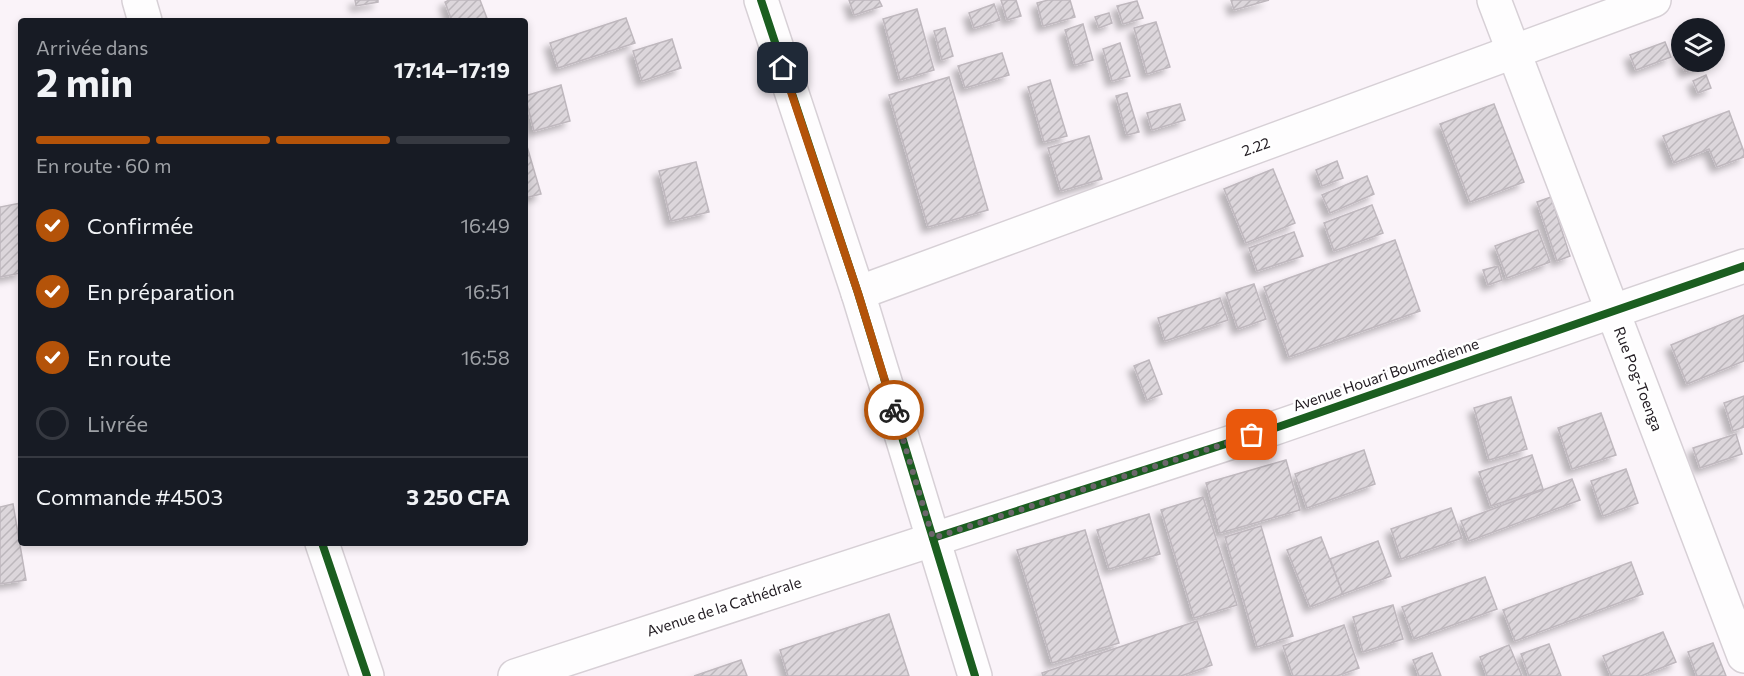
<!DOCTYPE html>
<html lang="fr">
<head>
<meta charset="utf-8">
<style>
	body { margin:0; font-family:Commissioner,sans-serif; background:#242831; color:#f1f3f6; height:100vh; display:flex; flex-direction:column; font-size:22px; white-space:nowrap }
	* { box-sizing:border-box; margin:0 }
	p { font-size:20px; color:#9ea1a6 }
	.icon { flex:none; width:33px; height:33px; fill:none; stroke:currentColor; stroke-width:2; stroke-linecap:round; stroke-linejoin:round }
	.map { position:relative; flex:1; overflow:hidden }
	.drawer { position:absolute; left:18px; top:18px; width:510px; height:528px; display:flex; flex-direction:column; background:#171b24; border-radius:6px; box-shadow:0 3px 9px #0003 }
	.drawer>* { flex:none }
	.fabs { position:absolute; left:1671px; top:18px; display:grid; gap:12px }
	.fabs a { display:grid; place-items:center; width:54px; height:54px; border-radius:50%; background:#171b24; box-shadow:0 3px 9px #0003; font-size:30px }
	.pin { position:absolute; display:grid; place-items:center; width:51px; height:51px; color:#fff; margin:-26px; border-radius:12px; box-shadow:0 3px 9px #0006 }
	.courier { position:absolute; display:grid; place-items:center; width:60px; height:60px; margin:-30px; border:4px solid #b45309; border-radius:50%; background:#fff; color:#222; box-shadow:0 2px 8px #0007 }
	.head em { font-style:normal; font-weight:700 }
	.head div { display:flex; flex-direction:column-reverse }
	.head { display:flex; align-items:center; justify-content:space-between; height:102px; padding:0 18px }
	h1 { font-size:39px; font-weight:700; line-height:45px }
	.bar { display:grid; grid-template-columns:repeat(4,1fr); gap:9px 6px; align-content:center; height:72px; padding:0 18px }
	.bar i { height:8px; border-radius:4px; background:#363941 }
	.bar .current { background:#b45309 }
	.bar p { grid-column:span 4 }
	.line { display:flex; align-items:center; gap:15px; padding:0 18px; border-top:2px solid #363941 }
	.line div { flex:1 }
	ol { padding:0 18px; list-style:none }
	li { display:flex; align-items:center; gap:18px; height:66px }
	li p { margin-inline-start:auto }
	li .icon { padding:6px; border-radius:50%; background:#b45309; color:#fff; stroke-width:4 }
	li:last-child { color:#9ea1a6 }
	li i { width:33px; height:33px; border:3px solid #363941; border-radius:50% }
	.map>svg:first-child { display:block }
	.building { fill:url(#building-hatch); stroke:#bfb8be; stroke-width:1.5; filter:url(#shadow) }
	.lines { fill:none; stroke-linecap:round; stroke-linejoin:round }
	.street-casing { stroke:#d7d0d6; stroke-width:36 }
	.secondary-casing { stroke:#d7d0d6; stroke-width:36 }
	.highway-casing { stroke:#d7d0d6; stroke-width:36 }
	.street { stroke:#fefdfe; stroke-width:33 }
	.secondary { stroke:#fefdfe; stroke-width:33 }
	.highway { stroke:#fefdfe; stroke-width:33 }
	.cycleway-casing { stroke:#fff; stroke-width:11 }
	.cycleway { stroke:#1b5e20; stroke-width:8 }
	.done { stroke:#6c666c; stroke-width:6; stroke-dasharray:0 10.8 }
	.route { stroke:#b45309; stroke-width:8 }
	.labels { text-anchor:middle; stroke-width:5; stroke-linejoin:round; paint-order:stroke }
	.street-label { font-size:15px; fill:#201a20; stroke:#fff }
</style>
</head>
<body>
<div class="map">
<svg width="1744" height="676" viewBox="0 0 1744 676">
	<defs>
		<pattern id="building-hatch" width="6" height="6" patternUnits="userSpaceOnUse" patternTransform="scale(1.5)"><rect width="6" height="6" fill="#dcd6db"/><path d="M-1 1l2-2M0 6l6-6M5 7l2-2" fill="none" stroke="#bcb7bc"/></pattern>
		<filter id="shadow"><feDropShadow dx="-5.5" dy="5.5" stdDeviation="3" flood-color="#0004"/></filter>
	</defs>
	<rect width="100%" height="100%" fill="#faf3f9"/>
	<g class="building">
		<path d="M355,0H378V2L356,6Z"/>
		<path d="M449,0H480L488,21H452L445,2Z"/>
		<path d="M849,0H879L882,6L854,15Z"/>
		<path d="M1001,0H1016L1021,16L1007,20Z"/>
		<path d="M1048,0H1070L1075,17L1043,26L1037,3Z"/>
		<path d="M1231,0H1269L1234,10Z"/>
		<path d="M1137,1L1143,18L1123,24L1117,6Z"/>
		<path d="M994,4L1000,20L974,28L969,13Z"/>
		<path d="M917,9L934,70L900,80L883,19Z"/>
		<path d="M1109,13L1112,23L1099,28L1095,17Z"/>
		<path d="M626,18L635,43L558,68L550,43Z"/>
		<path d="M1156,22L1170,67L1147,74L1134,28Z"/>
		<path d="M1083,24L1093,60L1075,65L1065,30Z"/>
		<path d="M945,28L953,56L942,60L934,31Z"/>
		<path d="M672,39L681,68L642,81L633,51Z"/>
		<path d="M1665,42L1671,57L1636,70L1630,55Z"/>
		<path d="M1120,43L1130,76L1112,81L1103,49Z"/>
		<path d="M1682,50V62H1708L1709,63L1685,72L1678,51Z"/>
		<path d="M1002,53L1009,75L965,88L958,66Z"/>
		<path d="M1706,75L1711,88L1698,93L1693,81Z"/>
		<path d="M949,77L988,210L928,227L889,95Z"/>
		<path d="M1050,80L1067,136L1044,142L1028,87Z"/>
		<path d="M561,85L570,121L534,131L525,96Z"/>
		<path d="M1127,93L1139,132L1127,135L1116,96Z"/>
		<path d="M1180,104L1185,120L1152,130L1147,113Z"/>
		<path d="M1494,104L1524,182L1470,202L1440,124Z"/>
		<path d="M1729,111L1744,152V157L1717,167L1709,149L1674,163L1663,136Z"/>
		<path d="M1089,136L1102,179L1061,191L1048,148Z"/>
		<path d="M526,143L541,194L525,198V144Z"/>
		<path d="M1337,161L1343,178L1322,186L1316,170Z"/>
		<path d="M696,162L709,212L671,221L659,171Z"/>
		<path d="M1273,169L1295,223L1246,243L1224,189Z"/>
		<path d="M1367,176L1374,194L1330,213L1322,195Z"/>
		<path d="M1551,197L1570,256L1557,261L1537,202Z"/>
		<path d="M21,203V273L0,277V207Z"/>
		<path d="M1372,205L1383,233L1334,251L1324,223Z"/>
		<path d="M1538,230L1550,262L1507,278L1495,246Z"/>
		<path d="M1294,232L1303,256L1257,271L1249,248Z"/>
		<path d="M1395,240L1420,311L1289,357L1264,287Z"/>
		<path d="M1498,266L1502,280L1488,285L1483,270Z"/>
		<path d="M1254,284L1266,319L1238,329L1226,293Z"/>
		<path d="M1220,298L1228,320L1165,341L1158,318Z"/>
		<path d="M1744,315V361L1687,384L1671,345Z"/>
		<path d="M1149,360L1162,394L1147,400L1134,366Z"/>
		<path d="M1744,396V427L1733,431L1724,403Z"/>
		<path d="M1511,397L1527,449L1489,460L1474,408Z"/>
		<path d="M1601,413L1616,455L1572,469L1558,428Z"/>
		<path d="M1736,434L1742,454L1700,468L1693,448Z"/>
		<path d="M1364,450L1375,484L1307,508L1295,474Z"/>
		<path d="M1532,455L1543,489L1491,506L1479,472Z"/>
		<path d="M1286,460L1300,510L1220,533L1206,483Z"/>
		<path d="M1626,469L1638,503L1603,516L1591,481Z"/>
		<path d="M1572,479L1580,500L1469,541L1461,521Z"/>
		<path d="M1203,497L1237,605L1194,618L1161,510Z"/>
		<path d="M13,504L26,580L0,584V507Z"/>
		<path d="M1451,508L1462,538L1401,559L1391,529Z"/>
		<path d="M1149,514L1160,554L1109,569L1097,530Z"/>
		<path d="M1261,526L1293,636L1257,647L1225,537Z"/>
		<path d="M1085,530L1119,643L1052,663L1017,550Z"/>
		<path d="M1321,537L1343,594L1310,607L1287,550Z"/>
		<path d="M1378,541L1391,576L1343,594L1330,559Z"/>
		<path d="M1631,562L1643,594L1515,641L1503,610Z"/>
		<path d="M1485,577L1497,609L1414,639L1402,607Z"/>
		<path d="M1393,605L1403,639L1363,652L1353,617Z"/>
		<path d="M889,614L909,676H788L780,650Z"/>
		<path d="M1197,621L1212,665L1181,676H1043L1042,673Z"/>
		<path d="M1344,625L1359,668L1337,676H1293L1283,646Z"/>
		<path d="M1663,632L1676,662L1641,676H1611L1603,656Z"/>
		<path d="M1713,643L1726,676H1697L1688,652Z"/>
		<path d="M1549,644L1561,676H1529L1521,654Z"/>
		<path d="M1509,645L1522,676H1487L1480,657Z"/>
		<path d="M1432,653L1441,676H1419L1413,660Z"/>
		<path d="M741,660L747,676H694Z"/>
	</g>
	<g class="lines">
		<g class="street-casing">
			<g id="street">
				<path d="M1494,0L1744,656"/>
				<path d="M858,293L1654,0"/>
			</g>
		</g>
		<g class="secondary-casing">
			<path id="secondary" d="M515,676L1275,428L1744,266"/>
		</g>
		<g class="highway-casing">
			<g id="highway">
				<path d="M139,0L145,21"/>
				<path d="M761,0L858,293L975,676"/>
				<path d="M322,543L367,676"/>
			</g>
		</g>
		<use href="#street" class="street"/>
		<use href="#secondary" class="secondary"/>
		<use href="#highway" class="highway"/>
		<g class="cycleway-casing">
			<g id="cycleway">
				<path d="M761,0L858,293L975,676"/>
				<path d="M933,538L1275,428L1744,266"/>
				<path d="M322,543L367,676"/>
			</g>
		</g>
		<use href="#cycleway" class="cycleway"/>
	</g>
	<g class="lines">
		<path class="done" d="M894,410L933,538L1252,435"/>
		<path class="route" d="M783,68L858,293L894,410"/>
	</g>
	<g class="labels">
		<g class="street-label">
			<text transform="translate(1256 147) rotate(-20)" y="5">2.22</text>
			<text transform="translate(1386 375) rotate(-19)" y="5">Avenue Houari Boumedienne</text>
			<text transform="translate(1638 379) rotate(69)" y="5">Rue Pog-Toenga</text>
			<text transform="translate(724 607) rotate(-18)" y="5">Avenue de la Cathédrale</text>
		</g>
	</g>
</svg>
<div class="fabs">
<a><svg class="icon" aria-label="layers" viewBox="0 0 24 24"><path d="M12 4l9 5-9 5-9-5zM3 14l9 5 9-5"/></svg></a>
</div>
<div class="pin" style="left:1252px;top:435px;background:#ea580c"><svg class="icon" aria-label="bag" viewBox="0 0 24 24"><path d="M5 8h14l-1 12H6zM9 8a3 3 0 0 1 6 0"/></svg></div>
<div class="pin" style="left:783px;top:68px;background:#1f2937"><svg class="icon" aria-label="home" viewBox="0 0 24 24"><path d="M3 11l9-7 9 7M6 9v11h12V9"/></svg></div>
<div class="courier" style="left:894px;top:410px"><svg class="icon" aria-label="bike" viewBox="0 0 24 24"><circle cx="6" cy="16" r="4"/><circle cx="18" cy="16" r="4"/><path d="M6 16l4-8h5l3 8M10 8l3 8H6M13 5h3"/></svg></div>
<section class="drawer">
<div class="head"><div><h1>2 min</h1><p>Arrivée dans</p></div><em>17:14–17:19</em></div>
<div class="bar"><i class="current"></i><i class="current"></i><i class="current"></i><i></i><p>En route · 60 m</p></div>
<ol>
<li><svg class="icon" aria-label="check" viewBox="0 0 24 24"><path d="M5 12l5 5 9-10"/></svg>Confirmée<p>16:49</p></li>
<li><svg class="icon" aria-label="check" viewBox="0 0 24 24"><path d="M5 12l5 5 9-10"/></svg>En préparation<p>16:51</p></li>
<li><svg class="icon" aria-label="check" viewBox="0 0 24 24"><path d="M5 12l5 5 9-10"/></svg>En route<p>16:58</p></li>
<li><i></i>Livrée</li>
</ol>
<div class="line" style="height:78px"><div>Commande #4503</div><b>3 250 CFA</b></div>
</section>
</div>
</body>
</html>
